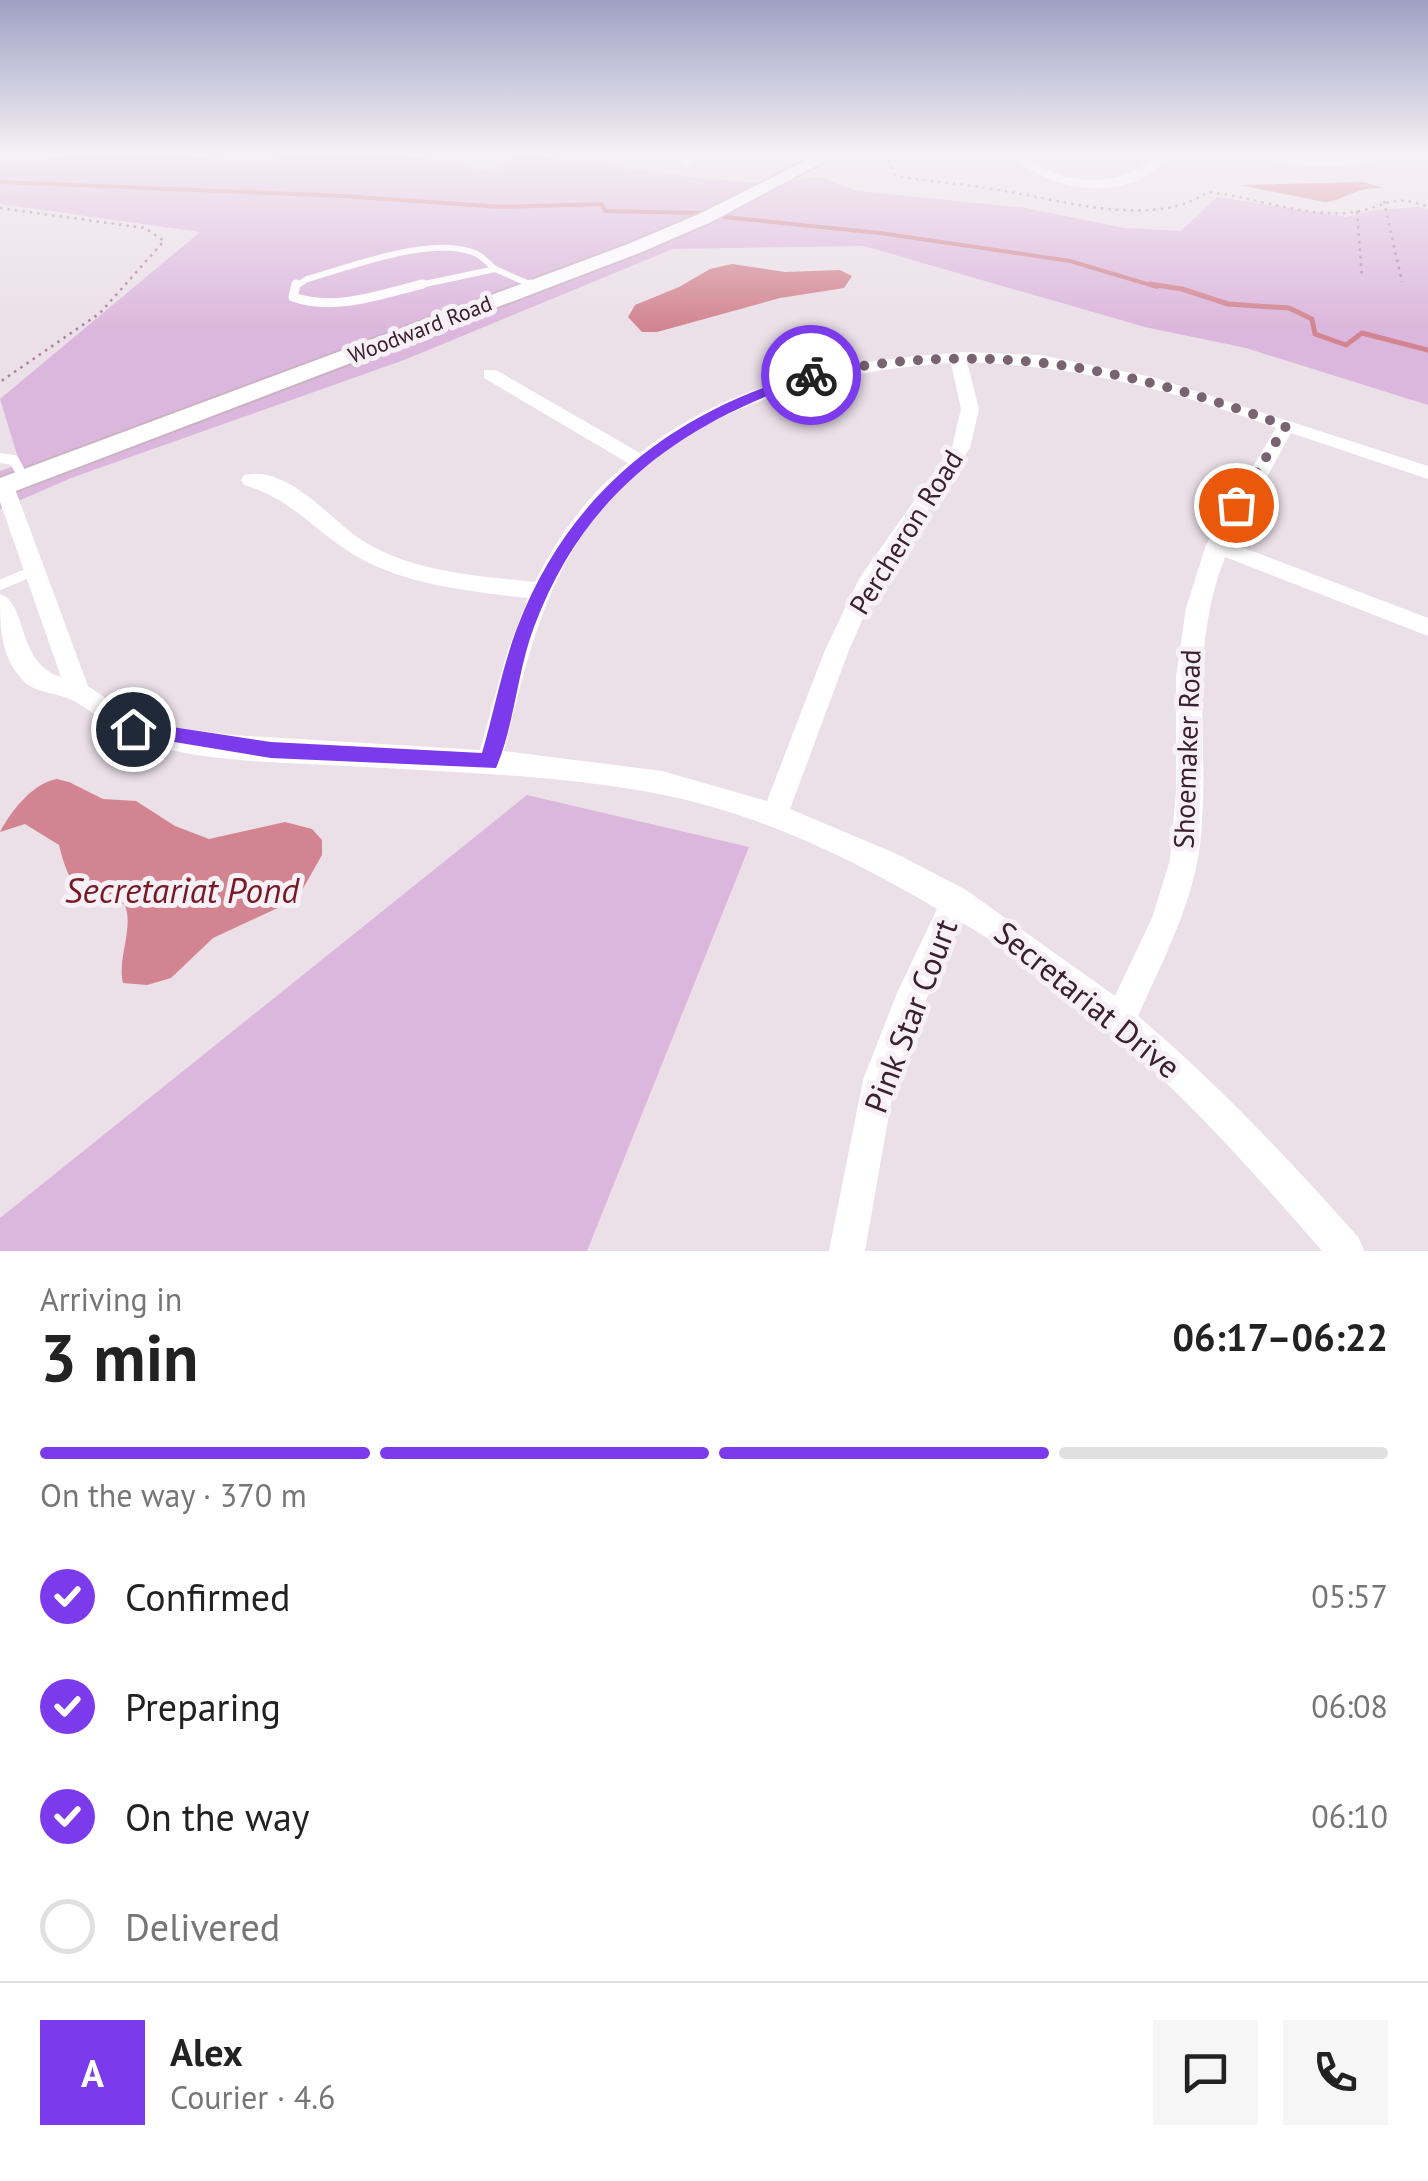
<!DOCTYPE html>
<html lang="en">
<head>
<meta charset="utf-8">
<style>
	body { margin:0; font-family:"PT Sans",sans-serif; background:#f6f6f6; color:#222; height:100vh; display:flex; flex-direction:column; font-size:38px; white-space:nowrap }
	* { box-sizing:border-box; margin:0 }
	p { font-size:32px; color:#767676 }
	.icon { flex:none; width:55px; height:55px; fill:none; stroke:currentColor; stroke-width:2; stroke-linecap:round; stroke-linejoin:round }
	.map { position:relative; height:1251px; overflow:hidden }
	.panel { display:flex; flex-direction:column; background:#fff; flex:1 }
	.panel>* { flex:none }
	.pin { position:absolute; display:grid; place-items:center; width:85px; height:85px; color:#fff; margin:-42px; border:5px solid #fff; border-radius:50%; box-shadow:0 2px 10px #0007 }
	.courier { position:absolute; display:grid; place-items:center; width:100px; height:100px; margin:-50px; border:8px solid #7c3aed; border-radius:50%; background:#fff; color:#222; box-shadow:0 2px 12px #0007 }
	.headline em { font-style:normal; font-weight:700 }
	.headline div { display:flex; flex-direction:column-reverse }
	.headline { display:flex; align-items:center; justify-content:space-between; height:170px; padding:0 40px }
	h1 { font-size:65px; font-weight:700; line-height:75px }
	.bar { display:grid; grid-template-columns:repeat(4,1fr); gap:15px 10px; align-content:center; height:120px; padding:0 40px }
	.bar i { height:12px; border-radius:8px; background:#e0e0e0 }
	.bar .selected { background:#7c3aed }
	.bar p { grid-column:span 4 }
	.line { display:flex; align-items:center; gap:25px; padding:0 40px; border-top:2px solid #e0e0e0 }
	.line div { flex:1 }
	.round { display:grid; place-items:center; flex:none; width:105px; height:105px; border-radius:0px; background:#f6f6f6 }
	ol { padding:0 40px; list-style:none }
	li { display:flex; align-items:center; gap:30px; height:110px }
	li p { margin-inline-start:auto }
	li .icon { padding:10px; border-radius:50%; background:#7c3aed; color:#fff; stroke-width:4 }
	li:last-child { color:#767676 }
	li i { width:55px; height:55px; border:5px solid #e0e0e0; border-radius:50% }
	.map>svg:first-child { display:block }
	.green { fill:#dcb7dd }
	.water { fill:#d28590 }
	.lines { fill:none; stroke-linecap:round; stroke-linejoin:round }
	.stream-far1 { stroke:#d28590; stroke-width:4 }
	.stream { stroke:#d28590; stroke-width:5 }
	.secondary-casing { stroke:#cbb2c3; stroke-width:4 }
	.path { stroke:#af7f9d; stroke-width:2.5; stroke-dasharray:2.5 5; stroke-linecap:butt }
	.lane-far2 { stroke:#fff; stroke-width:6 }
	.lane-far1 { stroke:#fff; stroke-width:9 }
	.lane { stroke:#fff; stroke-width:10 }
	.street { fill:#fff; fill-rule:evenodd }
	.secondary { fill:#fff; fill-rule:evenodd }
	.route { fill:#7c3aed }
	.done { stroke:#796370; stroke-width:10; stroke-dasharray:0 18 }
	.labels { text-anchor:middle; stroke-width:10; stroke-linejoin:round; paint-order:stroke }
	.far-street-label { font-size:22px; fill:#3b202f; stroke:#f7f0f6 }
	.street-label { font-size:28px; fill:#3b202f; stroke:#f7f0f6 }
	.near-street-label { font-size:32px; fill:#3b202f; stroke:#f7f0f6 }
	.near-water-label { font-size:35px; font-style:italic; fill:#781926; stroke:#f7f0f6 }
</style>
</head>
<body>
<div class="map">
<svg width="1428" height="1251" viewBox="0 0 1428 1251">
	<rect width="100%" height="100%" fill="#ebdfe8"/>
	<g class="green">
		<path d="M103,153L262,161L297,155H361L435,159L492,172L521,154L708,179L761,183L819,177L858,191L1025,208L1124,228L1181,231L1217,197L1347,217L1374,210L1421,207L1428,210V405L1246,348L1145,327L864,246L673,249L404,360L71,478L0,509V471L20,464L0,399L200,232L0,204V164Z"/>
		<path d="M527,795L749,847L587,1251H0V1218Z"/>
	</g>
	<g class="water">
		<path d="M1363,182L1383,188C1352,187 1345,201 1324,202L1240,185Z"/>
		<path d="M732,264L785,272L840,270L852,276L844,288L780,298L657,332H642L628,317L635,305L679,287L710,269Z"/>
		<path d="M57,779L69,782L103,799L136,801L175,826L209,839L285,822L312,829L322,840V855L297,899L213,938L171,978L147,985L123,983C117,958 134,929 125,905C81,885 73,901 59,845L25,824L0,832C10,813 32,783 57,779Z"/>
	</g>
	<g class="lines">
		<g class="stream-far1">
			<path d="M0,182L343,196L502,207L602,204L605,211L699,213"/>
			<path d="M724,217L880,233L1070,261L1157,287"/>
		</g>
		<path class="stream" d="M1150,284L1182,289L1228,304L1289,308L1312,319L1315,334L1346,345L1362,333L1428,350"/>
		<g class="secondary-casing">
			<path id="secondary" d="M821,153H840L711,222L642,252L0,497V478L628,244L699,214Z"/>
		</g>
		<g class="path">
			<path d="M876,153L888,158L894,174L901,177C937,182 974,185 1010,192C1068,202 1156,228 1208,192C1254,197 1300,216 1346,213C1381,211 1390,191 1428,207"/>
			<path d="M1384,201L1402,282"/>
			<path d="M0,208L145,228L164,241L100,313L0,382"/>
			<path d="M1357,211L1362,278"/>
		</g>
		<g class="lane-far2">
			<path d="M687,163L695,153"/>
			<path d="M495,269L534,286"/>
			<path d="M295,287L307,279C350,267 435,234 477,254C483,257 490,265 495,269"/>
			<path d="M411,287L495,269"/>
		</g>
		<g class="lane-far1">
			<path d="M296,284L293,297C335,312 381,294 423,284"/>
			<path d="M531,284L534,286"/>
		</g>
		<g class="lane">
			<path d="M0,458L14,460L24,479"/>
			<path d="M0,585L33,571"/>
		</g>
		<g class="street">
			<path d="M1010,153C1025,152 1032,163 1045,169C1084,187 1128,184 1158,153H1170C1162,163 1153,174 1141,179C1101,198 1039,186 1010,153Z"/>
			<path d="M1250,153L1342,158L1390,153C1364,172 1277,168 1250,153Z"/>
			<path d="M964,352L1040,355L1152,377L1428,466V479L1291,433L1231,543L1428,618V636L1225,557C1187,657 1210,736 1201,836C1195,900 1164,958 1138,1016C1218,1084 1289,1159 1359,1238L1364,1251H1322C1216,1128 1102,1005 961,922L922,1009L895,1080L865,1251H829L863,1080L897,993L937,909C852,858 757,813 659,794C549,773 439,772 328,765C267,762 199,761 141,742C113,733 95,711 70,699C57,693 38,693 27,684C0,660 0,627 0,594C28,603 16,663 61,677L0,502V481L4,479L14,486L88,686L129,714L158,725L232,735L480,750L508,649L528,598C468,591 400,585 348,551C311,527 288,497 244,485L241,480L244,475C289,465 330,520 363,541C413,572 477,576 535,582C557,537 588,494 628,463L484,378V370H496L640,453C733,379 849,360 964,352ZM967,362C1081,367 1169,389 1276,428L1206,545L1186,608L1176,677V791L1170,860L1152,918L1115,996L966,890L897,854L790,809L849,650L879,582L970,448L979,409ZM951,363L961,409L952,447L859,579L825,650L767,801L662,771L504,751C520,688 534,622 565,564C641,421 800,373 951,363Z"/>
		</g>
		<use href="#secondary" class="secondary"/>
	</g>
	<linearGradient id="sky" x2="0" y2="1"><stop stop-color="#9fa1c5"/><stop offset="0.47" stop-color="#f6f1f5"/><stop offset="1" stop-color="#f6f1f5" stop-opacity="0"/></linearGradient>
	<rect width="1428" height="328" fill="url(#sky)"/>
	<path class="route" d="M811,372L815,378C682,423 585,491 534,627C517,672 515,723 496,768L271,758L126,734L124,729L133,721L271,742L482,753C494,712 502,668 517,628C569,492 673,411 811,372Z"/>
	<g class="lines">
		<path class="done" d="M811,375C985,339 1122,365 1286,426L1236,505"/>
	</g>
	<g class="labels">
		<g class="far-street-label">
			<text transform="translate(420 329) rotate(-21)" y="8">Woodward Road</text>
		</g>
		<g class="street-label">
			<text transform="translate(906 532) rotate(-58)" y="10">Percheron Road</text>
			<text transform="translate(1187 749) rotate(-88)" y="10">Shoemaker Road</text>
		</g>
		<g class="near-street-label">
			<text transform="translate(1087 1000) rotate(39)" y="11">Secretariat Drive</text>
			<text transform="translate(911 1016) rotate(-69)" y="11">Pink Star Court</text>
		</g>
		<g class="near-water-label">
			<text x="182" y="903">Secretariat Pond</text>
		</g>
	</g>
</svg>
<div class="pin" style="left:1236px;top:505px;background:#ea580c"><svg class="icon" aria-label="bag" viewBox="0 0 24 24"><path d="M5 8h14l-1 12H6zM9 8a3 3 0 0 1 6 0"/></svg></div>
<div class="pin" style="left:133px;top:729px;background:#1f2937"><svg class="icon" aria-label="home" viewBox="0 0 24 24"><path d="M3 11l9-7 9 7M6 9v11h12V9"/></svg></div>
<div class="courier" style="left:811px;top:375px"><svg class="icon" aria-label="bike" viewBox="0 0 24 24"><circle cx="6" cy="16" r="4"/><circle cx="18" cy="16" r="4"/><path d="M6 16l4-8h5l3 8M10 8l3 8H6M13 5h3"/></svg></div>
</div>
<section class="panel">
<div class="headline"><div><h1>3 min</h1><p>Arriving in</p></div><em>06:17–06:22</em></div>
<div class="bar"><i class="selected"></i><i class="selected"></i><i class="selected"></i><i></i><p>On the way · 370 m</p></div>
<ol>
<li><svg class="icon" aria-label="check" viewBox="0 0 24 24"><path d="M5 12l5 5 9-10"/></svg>Confirmed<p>05:57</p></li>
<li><svg class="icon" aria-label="check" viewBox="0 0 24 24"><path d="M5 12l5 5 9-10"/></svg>Preparing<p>06:08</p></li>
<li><svg class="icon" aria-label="check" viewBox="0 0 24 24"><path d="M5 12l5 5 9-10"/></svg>On the way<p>06:10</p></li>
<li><i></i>Delivered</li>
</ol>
<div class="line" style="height:180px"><b class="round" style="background:#7c3aed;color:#fff">A</b><div><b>Alex</b><p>Courier · 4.6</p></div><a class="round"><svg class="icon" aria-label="chat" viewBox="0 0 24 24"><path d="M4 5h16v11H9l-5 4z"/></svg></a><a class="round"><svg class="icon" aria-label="phone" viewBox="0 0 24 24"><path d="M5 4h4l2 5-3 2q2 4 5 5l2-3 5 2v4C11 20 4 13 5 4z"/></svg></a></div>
</section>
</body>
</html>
